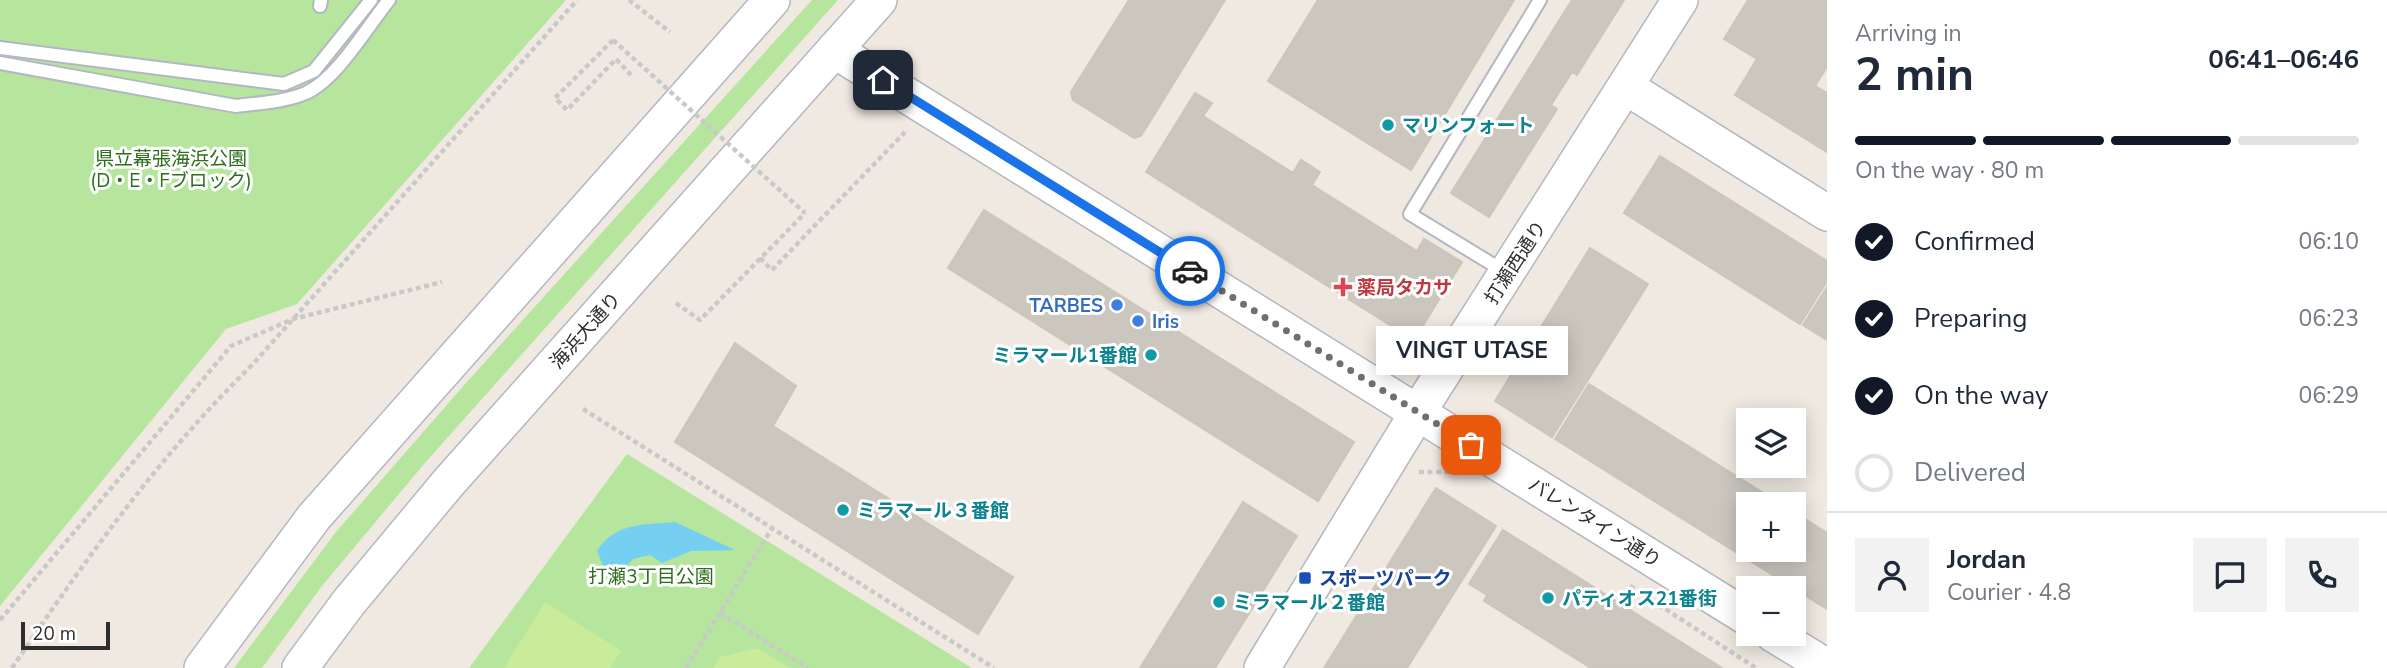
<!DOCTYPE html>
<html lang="en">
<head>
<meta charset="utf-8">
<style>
	body { margin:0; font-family:"Nunito Sans","Noto Sans JP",sans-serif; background:#f2f2f3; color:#1f2937; height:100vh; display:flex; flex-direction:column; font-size:26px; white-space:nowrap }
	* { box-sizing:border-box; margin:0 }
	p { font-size:23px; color:#747a83 }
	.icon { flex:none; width:38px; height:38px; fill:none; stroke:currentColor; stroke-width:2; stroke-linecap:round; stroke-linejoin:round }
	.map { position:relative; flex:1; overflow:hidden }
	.side { display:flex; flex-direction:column; background:#fff; width:560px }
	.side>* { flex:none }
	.fabs { position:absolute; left:1736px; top:408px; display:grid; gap:14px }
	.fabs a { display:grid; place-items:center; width:70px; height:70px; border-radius:0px; background:#fff; box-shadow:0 4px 18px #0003; font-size:35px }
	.scale { position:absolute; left:21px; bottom:18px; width:89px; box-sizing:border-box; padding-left:7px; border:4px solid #2e2e2e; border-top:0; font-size:19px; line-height:24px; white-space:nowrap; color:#2e2e2e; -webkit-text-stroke:5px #fff; paint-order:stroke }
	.pin { position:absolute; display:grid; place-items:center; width:60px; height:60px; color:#fff; margin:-30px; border-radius:14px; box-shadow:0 4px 10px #0006 }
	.courier { position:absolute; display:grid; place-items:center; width:70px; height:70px; margin:-35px; border:5px solid #1a73e8; border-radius:50%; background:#fff; color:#222; box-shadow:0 2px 9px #0007 }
	.bubble { position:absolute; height:49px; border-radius:0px; background:#fff; box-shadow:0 4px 18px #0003; font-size:23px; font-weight:700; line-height:49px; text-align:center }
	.summary em { font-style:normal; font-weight:700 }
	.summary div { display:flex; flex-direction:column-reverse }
	.summary { display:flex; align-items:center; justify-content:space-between; height:119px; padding:0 28px }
	h1 { font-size:46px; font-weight:700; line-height:52px }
	.bar { display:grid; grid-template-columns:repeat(4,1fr); gap:10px 7px; align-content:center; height:84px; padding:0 28px }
	.bar i { height:9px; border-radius:5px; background:#e0e1e3 }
	.bar .current { background:#111827 }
	.bar p { grid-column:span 4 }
	.line { display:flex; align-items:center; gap:18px; padding:0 28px; border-top:2px solid #e0e1e3 }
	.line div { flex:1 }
	.round { display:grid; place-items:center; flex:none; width:74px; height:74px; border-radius:0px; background:#f2f2f3 }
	ol { padding:0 28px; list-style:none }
	li { display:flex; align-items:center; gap:21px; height:77px }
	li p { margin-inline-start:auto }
	li .icon { padding:7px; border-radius:50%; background:#111827; color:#fff; stroke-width:4 }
	li:last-child { color:#747a83 }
	li i { width:38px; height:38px; border:4px solid #e0e1e3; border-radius:50% }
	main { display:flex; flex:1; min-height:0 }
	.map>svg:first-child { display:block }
	.green { fill:#b6e59e }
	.pitch { fill:#c9ec9a }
	.water { fill:#75cff0 }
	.building { fill:#cbc7bf; stroke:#cbc5ba; stroke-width:2 }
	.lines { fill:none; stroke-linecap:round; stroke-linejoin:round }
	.lane-casing { stroke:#b4b7c1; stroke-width:16 }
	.secondary-casing { stroke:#b4b7c1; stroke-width:38 }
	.path { stroke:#c9c9c9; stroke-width:4.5; stroke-dasharray:5 3.5; stroke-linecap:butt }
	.lane { stroke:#fff; stroke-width:12 }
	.secondary { stroke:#fff; stroke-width:35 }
	.path-bridge { stroke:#c9c9c9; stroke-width:4.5; stroke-dasharray:5 3.5; stroke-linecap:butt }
	.done { stroke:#726f6d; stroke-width:7; stroke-dasharray:0 12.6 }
	.route { stroke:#1a73e8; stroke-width:9 }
	.culture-dot { fill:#0f9aa8; stroke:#fff; stroke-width:2.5 }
	.health-dot { fill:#e0444e; stroke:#fff; stroke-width:2.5 }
	.shop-dot { fill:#3f7fe0; stroke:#fff; stroke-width:2.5 }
	.transit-dot { fill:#1a4fb4; stroke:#fff; stroke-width:2.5 }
	.labels { text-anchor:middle; stroke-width:6; stroke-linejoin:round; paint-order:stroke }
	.culture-label { font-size:19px; font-weight:bold; fill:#0d838f; stroke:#fff; text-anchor:start }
	.park-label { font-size:19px; fill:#2c6e1b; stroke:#fff }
	.street-label { font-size:19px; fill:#2e2e2e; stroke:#fff }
	.health-label { font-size:19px; font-weight:bold; fill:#be3a42; stroke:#fff; text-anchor:start }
	.shop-label { font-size:19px; font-weight:bold; fill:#366cbe; stroke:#fff; text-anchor:end }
	.transit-label { font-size:19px; font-weight:bold; fill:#164399; stroke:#fff; text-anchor:start }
</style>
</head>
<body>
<main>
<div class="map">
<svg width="1827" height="668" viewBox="0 0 1827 668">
	<rect width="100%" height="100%" fill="#efe9e1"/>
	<g class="green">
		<path d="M0,0H566L297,304L226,329L0,606Z"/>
		<path d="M812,0H838L424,464L322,586L262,668H234L336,532L466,383Z"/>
		<path d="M627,454L972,668H469Z"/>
	</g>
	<g class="pitch">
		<path d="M545,602L621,651L610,668H504Z"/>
		<path d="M757,648L790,668H713L720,657Z"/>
	</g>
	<path class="water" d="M675,522L735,550L691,551L662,563L650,555L633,559L622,571L604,568L597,551C616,522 643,525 675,522Z"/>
	<g class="building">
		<path d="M1129,0H1225L1141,136L1134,138L1073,100L1071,92Z"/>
		<path d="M1318,0H1514L1411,170L1268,81Z"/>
		<path d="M1572,0H1624L1577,75L1572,72L1551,105L1557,109L1489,217L1451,193Z"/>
		<path d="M1748,0H1827V67L1815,86L1827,93V152L1735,95L1757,59L1724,39Z"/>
		<path d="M1195,93L1212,103L1203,116L1293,173L1301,160L1320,172L1312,185L1417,251L1424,239L1462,262L1414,340L1146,172Z"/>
		<path d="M1660,156L1827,261V281L1800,324L1624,213Z"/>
		<path d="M984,210L1354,442L1318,501L948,268Z"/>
		<path d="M1590,248L1648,284L1552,437L1495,401Z"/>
		<path d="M1827,287V340L1803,325Z"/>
		<path d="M735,343L796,386L773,426L1013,577L978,634L675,442Z"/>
		<path d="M1589,384L1781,504H1748V550H1794V512L1827,533V609L1555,439Z"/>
		<path d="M1436,488L1496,526L1407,668H1324Z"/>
		<path d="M1243,502L1297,536L1215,668H1140Z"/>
		<path d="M1503,530L1722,668H1591L1484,601L1487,595L1469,584Z"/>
	</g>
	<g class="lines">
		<g class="lane-casing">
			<g id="lane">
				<path d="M320,6L321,0"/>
				<path d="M0,48L284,84L314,71L371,0"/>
				<path d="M0,63L236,106C259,103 284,102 306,93C337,79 367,27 389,0"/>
				<path d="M1505,272L1410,214L1540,0"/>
			</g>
		</g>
		<g class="secondary-casing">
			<g id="secondary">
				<path d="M834,50L1748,618"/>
				<path d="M1626,87L1827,213"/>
				<path d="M1773,634L1827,667"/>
				<path d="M202,668L314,517L772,0"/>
				<path d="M300,668L349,602L449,482L879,0"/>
				<path d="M1262,668L1418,412L1680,0"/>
			</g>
		</g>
		<g class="path">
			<path d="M629,0L670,32"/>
			<path d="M613,40L555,98L567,110L616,59L631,75"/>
			<path d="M760,258L772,270L905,132"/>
			<path d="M676,303L700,320L805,213"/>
			<path d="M583,409L994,668"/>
			<path d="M1419,472H1449"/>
			<path d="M1630,586L1756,668"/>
			<path d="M720,613L808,668"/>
			<path d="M0,620L231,346L293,319L442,282"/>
			<path d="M12,668C85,560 159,456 253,364L577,0"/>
			<path d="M686,668L772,528"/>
		</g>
		<use href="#lane" class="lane"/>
		<use href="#secondary" class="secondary"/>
		<path class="path-bridge" d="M613,40L805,213"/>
	</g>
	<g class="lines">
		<path class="done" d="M1190,271L1471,445"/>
		<path class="route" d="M883,80L1190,271"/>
	</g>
	<g class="culture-dot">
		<circle cx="1388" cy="125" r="7"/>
		<circle cx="1151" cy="355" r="7"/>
		<circle cx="843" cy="510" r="7"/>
		<circle cx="1548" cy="598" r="7"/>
		<circle cx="1219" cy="602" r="7"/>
	</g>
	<path class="health-dot" d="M1339.5 276.5h7v7h7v7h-7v7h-7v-7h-7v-7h7z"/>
	<g class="shop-dot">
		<circle cx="1117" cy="305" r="7"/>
		<circle cx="1138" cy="321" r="7"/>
	</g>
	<rect class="transit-dot" x="1298" y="571" width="14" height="14" rx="3.5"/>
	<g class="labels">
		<g class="culture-label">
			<text x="1402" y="132">マリンフォート</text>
			<text x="1137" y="362" text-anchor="end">ミラマール1番館</text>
			<text x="857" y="517">ミラマール３番館</text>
			<text x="1562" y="605">パティオス21番街</text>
			<text x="1233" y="609">ミラマール２番館</text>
		</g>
		<g class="park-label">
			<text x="171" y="165">県立幕張海浜公園<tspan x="171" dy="22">(D・E・Fブロック)</tspan></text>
			<text x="651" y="583">打瀬3丁目公園</text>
		</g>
		<g class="street-label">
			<text transform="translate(1515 262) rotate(-57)" y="7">打瀬西通り</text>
			<text transform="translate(585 330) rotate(-48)" y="7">海浜大通り</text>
			<text transform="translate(1595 522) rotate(32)" y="7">バレンタイン通り</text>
		</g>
		<g class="health-label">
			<text x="1357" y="294">薬局タカサ</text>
		</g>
		<g class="shop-label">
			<text x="1103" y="312">TARBES</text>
			<text x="1152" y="328" text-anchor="start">Iris</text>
		</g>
		<g class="transit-label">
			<text x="1319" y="585">スポーツパーク</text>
		</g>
	</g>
</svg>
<div class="fabs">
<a><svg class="icon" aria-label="layers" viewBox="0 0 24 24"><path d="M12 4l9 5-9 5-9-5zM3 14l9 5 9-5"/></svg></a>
<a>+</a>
<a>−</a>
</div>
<div class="scale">20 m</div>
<div class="pin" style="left:1471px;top:445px;background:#ea580c"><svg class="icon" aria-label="bag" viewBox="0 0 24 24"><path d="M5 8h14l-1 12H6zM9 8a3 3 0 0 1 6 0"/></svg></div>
<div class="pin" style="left:883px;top:80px;background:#1f2937"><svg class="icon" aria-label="home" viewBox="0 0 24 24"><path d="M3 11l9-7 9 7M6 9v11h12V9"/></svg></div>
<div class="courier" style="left:1190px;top:271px"><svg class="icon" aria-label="car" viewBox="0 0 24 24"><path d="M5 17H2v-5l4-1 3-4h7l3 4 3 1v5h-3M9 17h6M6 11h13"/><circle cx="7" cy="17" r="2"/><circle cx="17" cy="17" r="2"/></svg></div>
<div class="bubble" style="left:1376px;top:326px;width:192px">VINGT UTASE</div>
</div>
<section class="side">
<div class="summary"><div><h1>2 min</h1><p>Arriving in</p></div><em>06:41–06:46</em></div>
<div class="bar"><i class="current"></i><i class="current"></i><i class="current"></i><i></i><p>On the way · 80 m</p></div>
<ol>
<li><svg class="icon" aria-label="check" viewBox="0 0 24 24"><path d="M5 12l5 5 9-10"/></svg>Confirmed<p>06:10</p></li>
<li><svg class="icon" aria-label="check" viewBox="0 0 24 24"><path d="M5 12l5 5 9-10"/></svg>Preparing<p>06:23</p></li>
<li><svg class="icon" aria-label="check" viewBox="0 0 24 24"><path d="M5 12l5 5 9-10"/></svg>On the way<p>06:29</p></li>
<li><i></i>Delivered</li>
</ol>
<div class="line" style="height:126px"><a class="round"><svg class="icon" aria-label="person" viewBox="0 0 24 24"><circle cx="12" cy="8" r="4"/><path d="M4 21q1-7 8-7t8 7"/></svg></a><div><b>Jordan</b><p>Courier · 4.8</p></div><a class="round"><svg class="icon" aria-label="chat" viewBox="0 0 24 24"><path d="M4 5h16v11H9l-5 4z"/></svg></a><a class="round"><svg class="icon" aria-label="phone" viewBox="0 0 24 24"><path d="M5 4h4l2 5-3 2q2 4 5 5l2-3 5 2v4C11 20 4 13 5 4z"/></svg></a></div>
</section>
</main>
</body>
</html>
